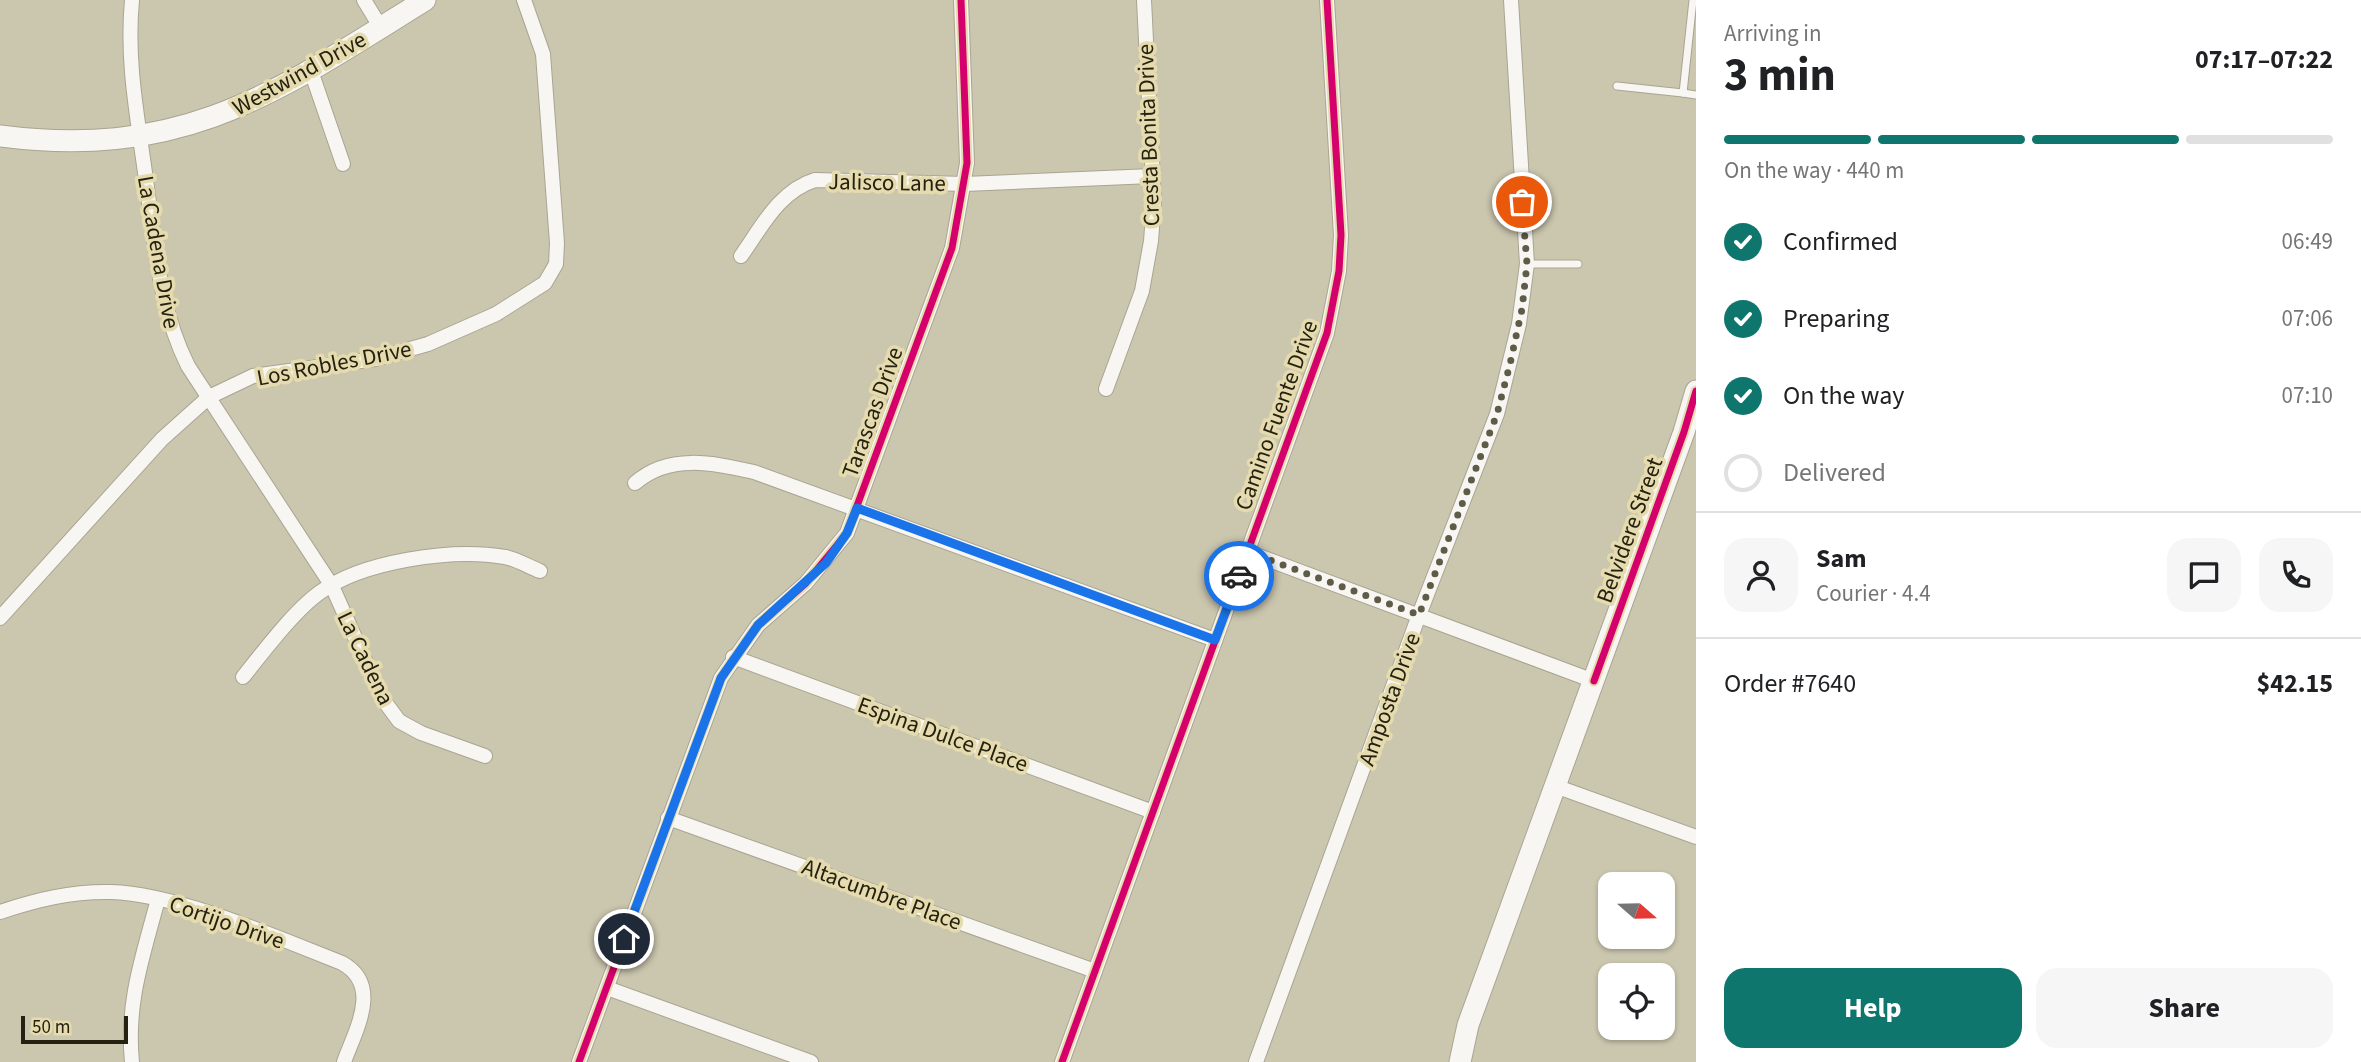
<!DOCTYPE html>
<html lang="en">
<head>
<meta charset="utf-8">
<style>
	body { margin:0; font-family:"Source Sans 3",sans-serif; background:#f6f6f6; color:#202124; height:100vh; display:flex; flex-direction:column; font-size:26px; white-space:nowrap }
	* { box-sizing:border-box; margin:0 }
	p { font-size:23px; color:#757577 }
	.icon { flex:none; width:38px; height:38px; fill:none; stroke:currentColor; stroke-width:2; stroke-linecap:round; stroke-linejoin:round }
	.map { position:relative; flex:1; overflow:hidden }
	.drawer { display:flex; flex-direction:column; background:#fff; width:665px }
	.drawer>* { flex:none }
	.needle { width:46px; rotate:110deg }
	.tools { position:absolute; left:1598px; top:872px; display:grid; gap:14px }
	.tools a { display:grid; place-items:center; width:77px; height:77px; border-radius:14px; background:#fff; box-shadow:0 2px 5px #0004; font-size:35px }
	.scale { position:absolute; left:21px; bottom:18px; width:107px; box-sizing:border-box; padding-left:7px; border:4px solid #252110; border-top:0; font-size:19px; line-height:24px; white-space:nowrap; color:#252110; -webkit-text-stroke:5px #e5dbae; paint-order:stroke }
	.pin { position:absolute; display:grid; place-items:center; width:60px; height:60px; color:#fff; margin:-30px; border:4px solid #fff; border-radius:50%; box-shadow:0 2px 7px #0007 }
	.courier { position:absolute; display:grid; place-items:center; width:70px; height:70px; margin:-35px; border:5px solid #1a73e8; border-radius:50%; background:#fff; color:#222; box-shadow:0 2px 9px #0007 }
	.headline em { font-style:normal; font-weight:700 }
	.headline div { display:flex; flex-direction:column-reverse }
	.headline { display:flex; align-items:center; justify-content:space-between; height:119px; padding:0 28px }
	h1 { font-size:46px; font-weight:700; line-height:52px }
	.bar { display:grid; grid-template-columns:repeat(4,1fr); gap:10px 7px; align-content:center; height:84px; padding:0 28px }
	.bar i { height:9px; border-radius:5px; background:#e0e0e0 }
	.bar .current { background:#0f766e }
	.bar p { grid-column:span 4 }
	.line { display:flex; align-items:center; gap:18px; padding:0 28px; border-top:2px solid #e0e0e0 }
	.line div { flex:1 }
	.round { display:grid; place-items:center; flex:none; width:74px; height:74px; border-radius:21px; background:#f6f6f6 }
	ol { padding:0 28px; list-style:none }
	li { display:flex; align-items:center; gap:21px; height:77px }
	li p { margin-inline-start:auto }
	li .icon { padding:7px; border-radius:50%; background:#0f766e; color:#fff; stroke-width:4 }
	li:last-child { color:#757577 }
	li i { width:38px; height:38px; border:4px solid #e0e0e0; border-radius:50% }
	.cta { display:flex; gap:14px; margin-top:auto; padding:14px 28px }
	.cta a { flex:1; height:80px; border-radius:21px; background:#0f766e; color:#fff; font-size:28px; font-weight:700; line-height:80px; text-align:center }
	.cta a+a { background:#f6f6f6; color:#202124 }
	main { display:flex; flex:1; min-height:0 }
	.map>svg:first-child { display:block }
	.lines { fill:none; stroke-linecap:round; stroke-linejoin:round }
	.lane-casing { stroke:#a9a592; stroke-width:9 }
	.street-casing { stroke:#a9a592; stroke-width:16 }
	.secondary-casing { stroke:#a9a592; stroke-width:23 }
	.lane { stroke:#f7f6f3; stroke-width:7 }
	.street { stroke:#f7f6f3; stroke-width:14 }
	.secondary { stroke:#f7f6f3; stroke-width:21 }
	.cycleway-casing { stroke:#e5dbae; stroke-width:11 }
	.cycleway { stroke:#d6006c; stroke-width:7 }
	.done { stroke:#5f5b47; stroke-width:7; stroke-dasharray:0 12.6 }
	.route { stroke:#1a73e8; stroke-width:9 }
	.labels { text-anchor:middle; stroke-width:7; stroke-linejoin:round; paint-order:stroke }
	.street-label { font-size:23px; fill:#252110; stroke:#e5dbae }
</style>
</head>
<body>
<main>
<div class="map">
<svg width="1696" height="1062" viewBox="0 0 1696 1062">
	<rect width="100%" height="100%" fill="#cbc6ae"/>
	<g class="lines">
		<g class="lane-casing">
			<g id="lane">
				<path d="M1617,86L1683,93L1693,0"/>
				<path d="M1683,93L1696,95"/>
				<path d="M1527,264H1578"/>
			</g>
		</g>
		<g class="street-casing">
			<g id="street">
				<path d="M132,0C126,62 138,119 146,180C155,244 159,308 188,366L332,586L382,698L399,721L421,733L485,756"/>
				<path d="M364,0L381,28"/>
				<path d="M311,71L343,164"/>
				<path d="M741,256C761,228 779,191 815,180L965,184L1152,176"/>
				<path d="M1106,389L1142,291L1151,241L1154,202L1144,0"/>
				<path d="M635,483C669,453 713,463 754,472L1215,640"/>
				<path d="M1248,552L1594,681"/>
				<path d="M0,618L162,439L209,397L253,376L375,359L428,344L496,314L545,283L556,264L557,243L543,54L524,0"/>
				<path d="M733,657L1153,812"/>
				<path d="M243,677C263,652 294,611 319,593C362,561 452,548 505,557C517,559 529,567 540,571"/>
				<path d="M1555,786L1696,837"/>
				<path d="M668,818L1095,971"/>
				<path d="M0,912C36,900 72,891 111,892C178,894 278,938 342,963C382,985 356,1029 344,1062"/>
				<path d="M607,988L811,1062"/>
				<path d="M132,1062C126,1002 143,956 158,899"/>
				<path d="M579,1062L721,678L758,625L806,583L847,533L952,248L967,163L961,0"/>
				<path d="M1062,1062L1327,333L1339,271L1341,235L1327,0"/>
				<path d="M1256,1062L1419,615L1497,414L1519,324L1527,264L1511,0"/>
			</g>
		</g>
		<g class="secondary-casing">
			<g id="secondary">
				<path d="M0,136C184,160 277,92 425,0"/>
				<path d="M1460,1062L1468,1025L1684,432L1696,391"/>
			</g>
		</g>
		<use href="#lane" class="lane"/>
		<use href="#street" class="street"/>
		<use href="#secondary" class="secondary"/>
		<g class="cycleway-casing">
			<g id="cycleway">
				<path d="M1594,681L1684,432L1696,391"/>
				<path d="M579,1062L721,678L758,625L806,583L847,533L952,248L967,163L961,0"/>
				<path d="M1062,1062L1327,333L1339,271L1341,235L1327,0"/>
			</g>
		</g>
		<use href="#cycleway" class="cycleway"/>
	</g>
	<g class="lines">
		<path class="done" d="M1239,576L1248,552L1419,615L1497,414L1510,364L1522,309L1527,264L1522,202"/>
		<path class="route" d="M624,939L721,678L758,625L826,563L847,533L857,508L1215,640L1239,576"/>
	</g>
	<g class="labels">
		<g class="street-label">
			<text transform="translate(299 73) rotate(-29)" y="8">Westwind Drive</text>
			<text transform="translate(1148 135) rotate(-92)" y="8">Cresta Bonita Drive</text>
			<text transform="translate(887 182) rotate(1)" y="8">Jalisco Lane</text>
			<text transform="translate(159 252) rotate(80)" y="8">La Cadena Drive</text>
			<text transform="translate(334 363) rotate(-11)" y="8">Los Robles Drive</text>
			<text transform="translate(872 412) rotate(-70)" y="8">Tarascas Drive</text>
			<text transform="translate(1276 415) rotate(-70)" y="8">Camino Fuente Drive</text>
			<text transform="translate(1629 530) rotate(-70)" y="8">Belvidere Street</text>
			<text transform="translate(366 658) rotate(64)" y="8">La Cadena</text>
			<text transform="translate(1389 699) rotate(-70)" y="8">Amposta Drive</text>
			<text transform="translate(943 734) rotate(20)" y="8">Espina Dulce Place</text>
			<text transform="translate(882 894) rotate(20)" y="8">Altacumbre Place</text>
			<text transform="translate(227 922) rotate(19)" y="8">Cortijo Drive</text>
		</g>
	</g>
</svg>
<div class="tools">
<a><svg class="needle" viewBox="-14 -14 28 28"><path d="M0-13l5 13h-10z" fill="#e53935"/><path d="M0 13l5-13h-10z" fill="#757577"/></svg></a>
<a><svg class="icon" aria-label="locate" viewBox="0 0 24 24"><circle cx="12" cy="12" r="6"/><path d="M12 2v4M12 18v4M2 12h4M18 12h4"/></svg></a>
</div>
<div class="scale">50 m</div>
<div class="pin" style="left:1522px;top:202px;background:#ea580c"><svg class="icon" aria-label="bag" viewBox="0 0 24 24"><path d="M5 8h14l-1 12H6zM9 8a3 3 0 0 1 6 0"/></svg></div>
<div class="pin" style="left:624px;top:939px;background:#1f2937"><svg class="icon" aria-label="home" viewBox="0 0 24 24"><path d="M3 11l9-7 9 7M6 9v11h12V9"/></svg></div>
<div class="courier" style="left:1239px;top:576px"><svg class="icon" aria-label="car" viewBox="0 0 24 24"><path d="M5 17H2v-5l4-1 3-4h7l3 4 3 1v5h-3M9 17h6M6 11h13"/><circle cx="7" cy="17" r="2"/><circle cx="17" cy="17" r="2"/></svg></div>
</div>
<section class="drawer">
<div class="headline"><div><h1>3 min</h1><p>Arriving in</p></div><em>07:17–07:22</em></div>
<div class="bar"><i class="current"></i><i class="current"></i><i class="current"></i><i></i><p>On the way · 440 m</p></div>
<ol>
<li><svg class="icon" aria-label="check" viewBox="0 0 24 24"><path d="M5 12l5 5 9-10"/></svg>Confirmed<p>06:49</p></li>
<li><svg class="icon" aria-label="check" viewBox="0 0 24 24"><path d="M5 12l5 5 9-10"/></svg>Preparing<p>07:06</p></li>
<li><svg class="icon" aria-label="check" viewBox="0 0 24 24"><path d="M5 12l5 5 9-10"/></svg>On the way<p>07:10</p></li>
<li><i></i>Delivered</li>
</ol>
<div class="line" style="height:126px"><a class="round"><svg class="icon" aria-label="person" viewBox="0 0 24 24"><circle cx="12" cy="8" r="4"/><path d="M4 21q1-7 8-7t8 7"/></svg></a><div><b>Sam</b><p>Courier · 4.4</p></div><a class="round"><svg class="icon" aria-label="chat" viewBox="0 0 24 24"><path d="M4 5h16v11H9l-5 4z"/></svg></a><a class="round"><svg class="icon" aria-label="phone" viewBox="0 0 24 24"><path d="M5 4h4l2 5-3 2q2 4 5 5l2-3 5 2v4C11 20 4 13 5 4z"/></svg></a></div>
<div class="line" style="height:91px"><div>Order #7640</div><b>$42.15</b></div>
<div class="cta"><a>Help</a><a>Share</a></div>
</section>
</main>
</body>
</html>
